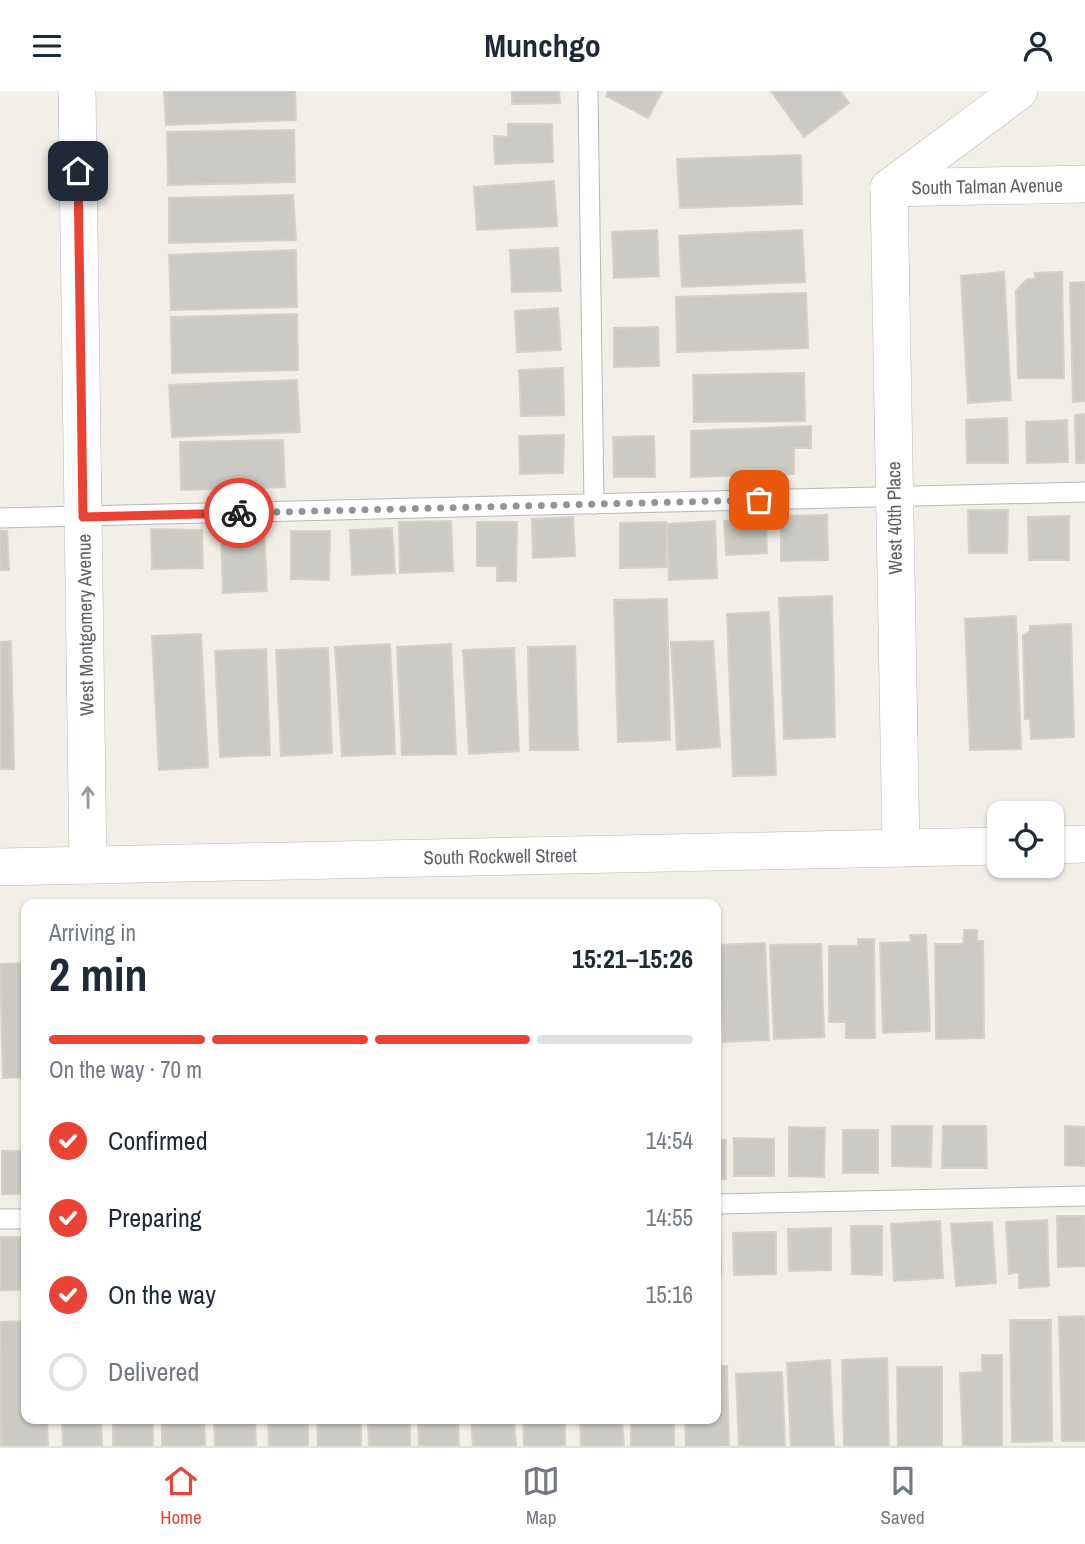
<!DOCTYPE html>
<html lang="en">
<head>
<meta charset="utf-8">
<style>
	body { margin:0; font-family:"Archivo Narrow",sans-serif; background:#f6f6f7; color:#1f2937; height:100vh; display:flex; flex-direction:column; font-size:26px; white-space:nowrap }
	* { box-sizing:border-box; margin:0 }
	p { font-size:23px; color:#747a83 }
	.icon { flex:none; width:38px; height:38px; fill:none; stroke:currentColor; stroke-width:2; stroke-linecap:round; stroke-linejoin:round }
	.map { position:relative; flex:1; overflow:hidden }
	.details { position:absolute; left:21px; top:808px; width:700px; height:525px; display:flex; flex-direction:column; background:#fff; border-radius:14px; box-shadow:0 2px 5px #0004 }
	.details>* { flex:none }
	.controls { position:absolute; left:987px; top:710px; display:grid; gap:14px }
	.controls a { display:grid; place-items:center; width:77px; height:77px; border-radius:14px; background:#fff; box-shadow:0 2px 5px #0004; font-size:35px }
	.pin { position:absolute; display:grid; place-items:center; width:60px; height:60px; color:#fff; margin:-30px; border-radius:14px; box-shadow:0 4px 10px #0006 }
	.courier { position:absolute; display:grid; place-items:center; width:70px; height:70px; margin:-35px; border:5px solid #ea4335; border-radius:50%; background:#fff; color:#222; box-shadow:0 2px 9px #0007 }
	.head em { font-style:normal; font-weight:800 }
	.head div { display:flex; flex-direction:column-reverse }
	.head { display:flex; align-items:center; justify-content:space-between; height:119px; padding:0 28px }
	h1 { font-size:46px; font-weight:800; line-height:52px }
	.bar { display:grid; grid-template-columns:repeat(4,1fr); gap:10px 7px; align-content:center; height:84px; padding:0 28px }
	.bar i { height:9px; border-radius:5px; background:#e0e1e3 }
	.bar .on { background:#ea4335 }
	.bar p { grid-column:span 4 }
	ol { padding:0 28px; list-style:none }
	li { display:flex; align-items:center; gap:21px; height:77px }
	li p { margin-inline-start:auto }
	li .icon { padding:7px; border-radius:50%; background:#ea4335; color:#fff; stroke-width:4 }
	li:last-child { color:#747a83 }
	li i { width:38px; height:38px; border:4px solid #e0e1e3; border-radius:50% }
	header { display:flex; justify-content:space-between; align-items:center; height:91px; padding:0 28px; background:#fff; font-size:32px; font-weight:800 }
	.menu { display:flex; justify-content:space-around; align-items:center; height:98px; border-top:2px solid #e0e1e3; background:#fff; font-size:19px; color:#747a83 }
	.menu a { display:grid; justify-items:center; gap:4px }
	.menu .on { color:#ea4335 }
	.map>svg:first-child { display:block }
	.building { fill:#cccac5; stroke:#d6d1c6; stroke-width:2 }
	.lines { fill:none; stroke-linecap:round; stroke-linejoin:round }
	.service-casing { stroke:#b5b8bc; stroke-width:21 }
	.minor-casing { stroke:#b5b8bc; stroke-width:38 }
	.service { stroke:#fff; stroke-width:19 }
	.minor { stroke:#fff; stroke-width:37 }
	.oneway { stroke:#979a9d }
	.done { stroke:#929495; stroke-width:7; stroke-dasharray:0 12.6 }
	.route { stroke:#ea4335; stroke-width:9 }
	.labels { text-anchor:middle; stroke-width:7; stroke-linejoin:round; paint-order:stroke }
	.street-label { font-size:19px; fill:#5f6368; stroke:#fff }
</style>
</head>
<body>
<header><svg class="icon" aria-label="menu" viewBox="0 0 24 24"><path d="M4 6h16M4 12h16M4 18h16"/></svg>Munchgo<svg class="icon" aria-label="person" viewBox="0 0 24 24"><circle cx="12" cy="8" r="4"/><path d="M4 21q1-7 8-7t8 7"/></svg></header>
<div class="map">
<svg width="1085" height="1355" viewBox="0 0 1085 1355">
	<rect width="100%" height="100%" fill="#f1efe8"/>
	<g class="building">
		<path d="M164,0H295L296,29L166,34Z"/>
		<path d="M512,0H559L560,12L512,13Z"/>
		<path d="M608,0H662L648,27L606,5Z"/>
		<path d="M771,0H840L849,12L804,46Z"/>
		<path d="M508,33H552L553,71L495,73L494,45L508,46Z"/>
		<path d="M294,39L295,91L168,94L167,41Z"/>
		<path d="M801,64L802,113L680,117L677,68Z"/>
		<path d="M554,90L557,135L477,139L474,96Z"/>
		<path d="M293,104L296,149L169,152V107Z"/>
		<path d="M657,139L659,185L614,187L612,141Z"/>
		<path d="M802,139L805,191L682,196L679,145Z"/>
		<path d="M558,157L561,200L512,201L510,159Z"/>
		<path d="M296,159L297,216L171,219L169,164Z"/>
		<path d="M1004,181L1011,309L968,312L961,185Z"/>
		<path d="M1062,181L1064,287H1018L1016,200L1027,188H1035V182Z"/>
		<path d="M1085,191V310L1073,311L1070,192Z"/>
		<path d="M806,202L808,257L677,261L676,206Z"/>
		<path d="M558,217L561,259L517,261L515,220Z"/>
		<path d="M297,223L298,279L172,282L171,226Z"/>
		<path d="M658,236L659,275L614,276V237Z"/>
		<path d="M563,277L564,324L521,325L519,279Z"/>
		<path d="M804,282L805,330L694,331L693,284Z"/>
		<path d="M297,289L300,341L172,346L169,294Z"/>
		<path d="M1085,323V372H1076L1075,324Z"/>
		<path d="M1007,327L1008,372H967L966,329Z"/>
		<path d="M1067,329L1068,371L1027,372L1026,331Z"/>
		<path d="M811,335V357H794V383L691,386V340Z"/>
		<path d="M564,344L563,382L520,383L519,345Z"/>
		<path d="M654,345L655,386H614L613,346Z"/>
		<path d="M283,349L285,396L181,399L180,351Z"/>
		<path d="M968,419H1008L1007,462H969Z"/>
		<path d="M827,424L828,469L781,470V425Z"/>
		<path d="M1069,425V469H1029L1028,426Z"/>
		<path d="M573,426L575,465L533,467L532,428Z"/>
		<path d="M766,429L767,462L726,464L724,430Z"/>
		<path d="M451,430L453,480L400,482L399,431Z"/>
		<path d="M715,430L717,487L669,489L667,433Z"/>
		<path d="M477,431H517L516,490H497V475H477Z"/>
		<path d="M666,431L667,476L620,477V432Z"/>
		<path d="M264,436L267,500L223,502L221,439Z"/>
		<path d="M392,437L395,482L352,484L350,439Z"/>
		<path d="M151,438L202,439L203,477L152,478Z"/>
		<path d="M0,440H7L9,479H0Z"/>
		<path d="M291,440H330L329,489L291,488Z"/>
		<path d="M832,505L835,646L784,648L779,507Z"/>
		<path d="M667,508L670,649L618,651L614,509Z"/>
		<path d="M769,521L776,684L733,685L727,523Z"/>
		<path d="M1016,525L1021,658L970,659L965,528Z"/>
		<path d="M1071,533L1074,646L1031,648L1030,628H1025L1023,544L1030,540V535Z"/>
		<path d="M201,543L208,676L159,679L152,545Z"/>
		<path d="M11,550L14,678H0V551Z"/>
		<path d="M713,550L720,656L677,659L671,551Z"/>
		<path d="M390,553L395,663L342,665L335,556Z"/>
		<path d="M451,553L456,663L402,664L397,556Z"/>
		<path d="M575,555L578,659H530L528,556Z"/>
		<path d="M328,557L332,662L281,665L276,559Z"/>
		<path d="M514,557L519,660L469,663L463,559Z"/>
		<path d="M266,558L270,664L220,666L215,560Z"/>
		<path d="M964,839H977V850H983L984,947L936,948L935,853H963Z"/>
		<path d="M910,844H926L930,940L883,942L880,852L911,851Z"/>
		<path d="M858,848H874L875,947H846V931H829V855H858Z"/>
		<path d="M765,852L769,949L723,951L719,854Z"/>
		<path d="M821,853L824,946L774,948L770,854Z"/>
		<path d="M26,872V986L3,987L0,873Z"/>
		<path d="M716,886L718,947H716Z"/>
		<path d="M892,1035H932L931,1076L892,1075Z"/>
		<path d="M943,1035H986L987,1077H942Z"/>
		<path d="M1065,1035L1085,1036V1075L1065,1074Z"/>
		<path d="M789,1036L825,1037L824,1086L789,1085Z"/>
		<rect x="843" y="1039" width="35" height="43"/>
		<path d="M734,1047L774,1048V1085H734Z"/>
		<rect x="716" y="1049" width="10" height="39"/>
		<rect x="2" y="1060" width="24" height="43"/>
		<path d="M1057,1125H1085V1175L1058,1176Z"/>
		<path d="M1047,1129L1049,1195L1019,1197V1181L1009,1183L1006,1131Z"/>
		<path d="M940,1130L943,1187L894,1190L891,1133Z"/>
		<path d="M992,1131L996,1192L956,1195L951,1133Z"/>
		<path d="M851,1135H882V1184L852,1183Z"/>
		<path d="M831,1137V1179L789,1180L788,1138Z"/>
		<path d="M776,1141V1183L734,1184L733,1142Z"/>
		<path d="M716,1142H720L721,1183H716Z"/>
		<rect x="0" y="1146" width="26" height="53"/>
		<path d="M1085,1225V1350H1062L1059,1226Z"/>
		<path d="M1010,1229H1051L1052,1350L1012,1351Z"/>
		<path d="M26,1230V1328H47L48,1355H1L0,1231Z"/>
		<path d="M982,1264H1002V1355H963L960,1282L982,1281Z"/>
		<path d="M887,1267L889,1355H844L842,1269Z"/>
		<path d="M830,1269L834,1355H791L787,1272Z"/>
		<path d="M716,1275H727L729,1355H686L685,1328H716Z"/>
		<path d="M897,1276H942V1355H898Z"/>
		<path d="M782,1281L785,1355H739L736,1283Z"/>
		<path d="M62,1328H101L102,1355H63Z"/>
		<rect x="113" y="1328" width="40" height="27"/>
		<path d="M162,1328H204L205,1355H162Z"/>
		<path d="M214,1328H255L256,1355H215Z"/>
		<path d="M268,1328H308V1355H269Z"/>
		<path d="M317,1328H361V1355H318Z"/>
		<path d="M368,1328H410V1355H369Z"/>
		<path d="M418,1328H458L459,1355H419Z"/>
		<path d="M471,1328H514L516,1355H473Z"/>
		<path d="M523,1328H565V1355H524Z"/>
		<path d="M580,1328H622L624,1355H581Z"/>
		<rect x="631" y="1328" width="43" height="27"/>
	</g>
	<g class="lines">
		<g class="service-casing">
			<g id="service">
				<path d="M588,0L594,413"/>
				<path d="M0,427L1085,401"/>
				<path d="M716,1113L1085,1105"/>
				<path d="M0,1128H26"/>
			</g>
		</g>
		<g class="minor-casing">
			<g id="minor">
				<path d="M77,0L88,774"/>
				<path d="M889,97L901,757"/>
				<path d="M889,97L1085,93"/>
				<path d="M889,97L1019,0"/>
				<path d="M1052,754L1085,753"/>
				<path d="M0,776L999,755"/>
			</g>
		</g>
		<use href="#service" class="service"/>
		<use href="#minor" class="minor"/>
	</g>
	<defs><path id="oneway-shaft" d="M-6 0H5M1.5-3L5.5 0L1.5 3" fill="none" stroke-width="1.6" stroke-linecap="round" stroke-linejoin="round" transform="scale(1.75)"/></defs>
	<use class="oneway" href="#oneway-shaft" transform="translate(88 706) rotate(-91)"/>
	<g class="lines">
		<path class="done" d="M239,422L759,409"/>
		<path class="route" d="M78,80L83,426L239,422"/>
	</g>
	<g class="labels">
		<g class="street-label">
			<text transform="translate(987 95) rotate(-1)" y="7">South Talman Avenue</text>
			<text transform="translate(894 427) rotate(-91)" y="7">West 40th Place</text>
			<text transform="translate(85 534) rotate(-91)" y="7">West Montgomery Avenue</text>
			<text transform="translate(500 765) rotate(-1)" y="7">South Rockwell Street</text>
		</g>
	</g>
</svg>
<div class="controls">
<a><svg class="icon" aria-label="locate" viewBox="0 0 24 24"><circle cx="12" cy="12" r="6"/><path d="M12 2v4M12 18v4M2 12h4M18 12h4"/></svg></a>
</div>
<div class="pin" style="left:759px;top:409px;background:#ea580c"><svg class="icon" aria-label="bag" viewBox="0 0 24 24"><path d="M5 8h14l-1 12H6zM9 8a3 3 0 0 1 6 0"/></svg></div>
<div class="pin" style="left:78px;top:80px;background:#1f2937"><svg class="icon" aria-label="home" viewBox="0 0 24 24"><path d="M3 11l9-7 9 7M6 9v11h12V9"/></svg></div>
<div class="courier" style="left:239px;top:422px"><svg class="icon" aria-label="bike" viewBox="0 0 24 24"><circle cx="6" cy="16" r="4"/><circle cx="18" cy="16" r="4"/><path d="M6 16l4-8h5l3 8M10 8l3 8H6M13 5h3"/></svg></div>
<section class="details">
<div class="head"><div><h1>2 min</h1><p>Arriving in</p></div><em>15:21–15:26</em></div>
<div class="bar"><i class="on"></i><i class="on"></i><i class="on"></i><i></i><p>On the way · 70 m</p></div>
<ol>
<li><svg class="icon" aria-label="check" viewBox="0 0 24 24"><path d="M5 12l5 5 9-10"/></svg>Confirmed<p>14:54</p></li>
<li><svg class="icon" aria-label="check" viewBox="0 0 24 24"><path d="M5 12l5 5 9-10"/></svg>Preparing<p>14:55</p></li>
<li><svg class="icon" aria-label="check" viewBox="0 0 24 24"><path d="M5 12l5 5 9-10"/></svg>On the way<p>15:16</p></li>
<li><i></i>Delivered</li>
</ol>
</section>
</div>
<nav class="menu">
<a class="on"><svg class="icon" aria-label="home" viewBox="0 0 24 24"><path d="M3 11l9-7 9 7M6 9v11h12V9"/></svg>Home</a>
<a><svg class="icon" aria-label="map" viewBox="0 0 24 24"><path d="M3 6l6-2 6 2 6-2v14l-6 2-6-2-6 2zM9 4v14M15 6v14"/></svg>Map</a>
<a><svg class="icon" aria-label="saved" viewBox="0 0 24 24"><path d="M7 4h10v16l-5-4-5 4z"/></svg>Saved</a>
</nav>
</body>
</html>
